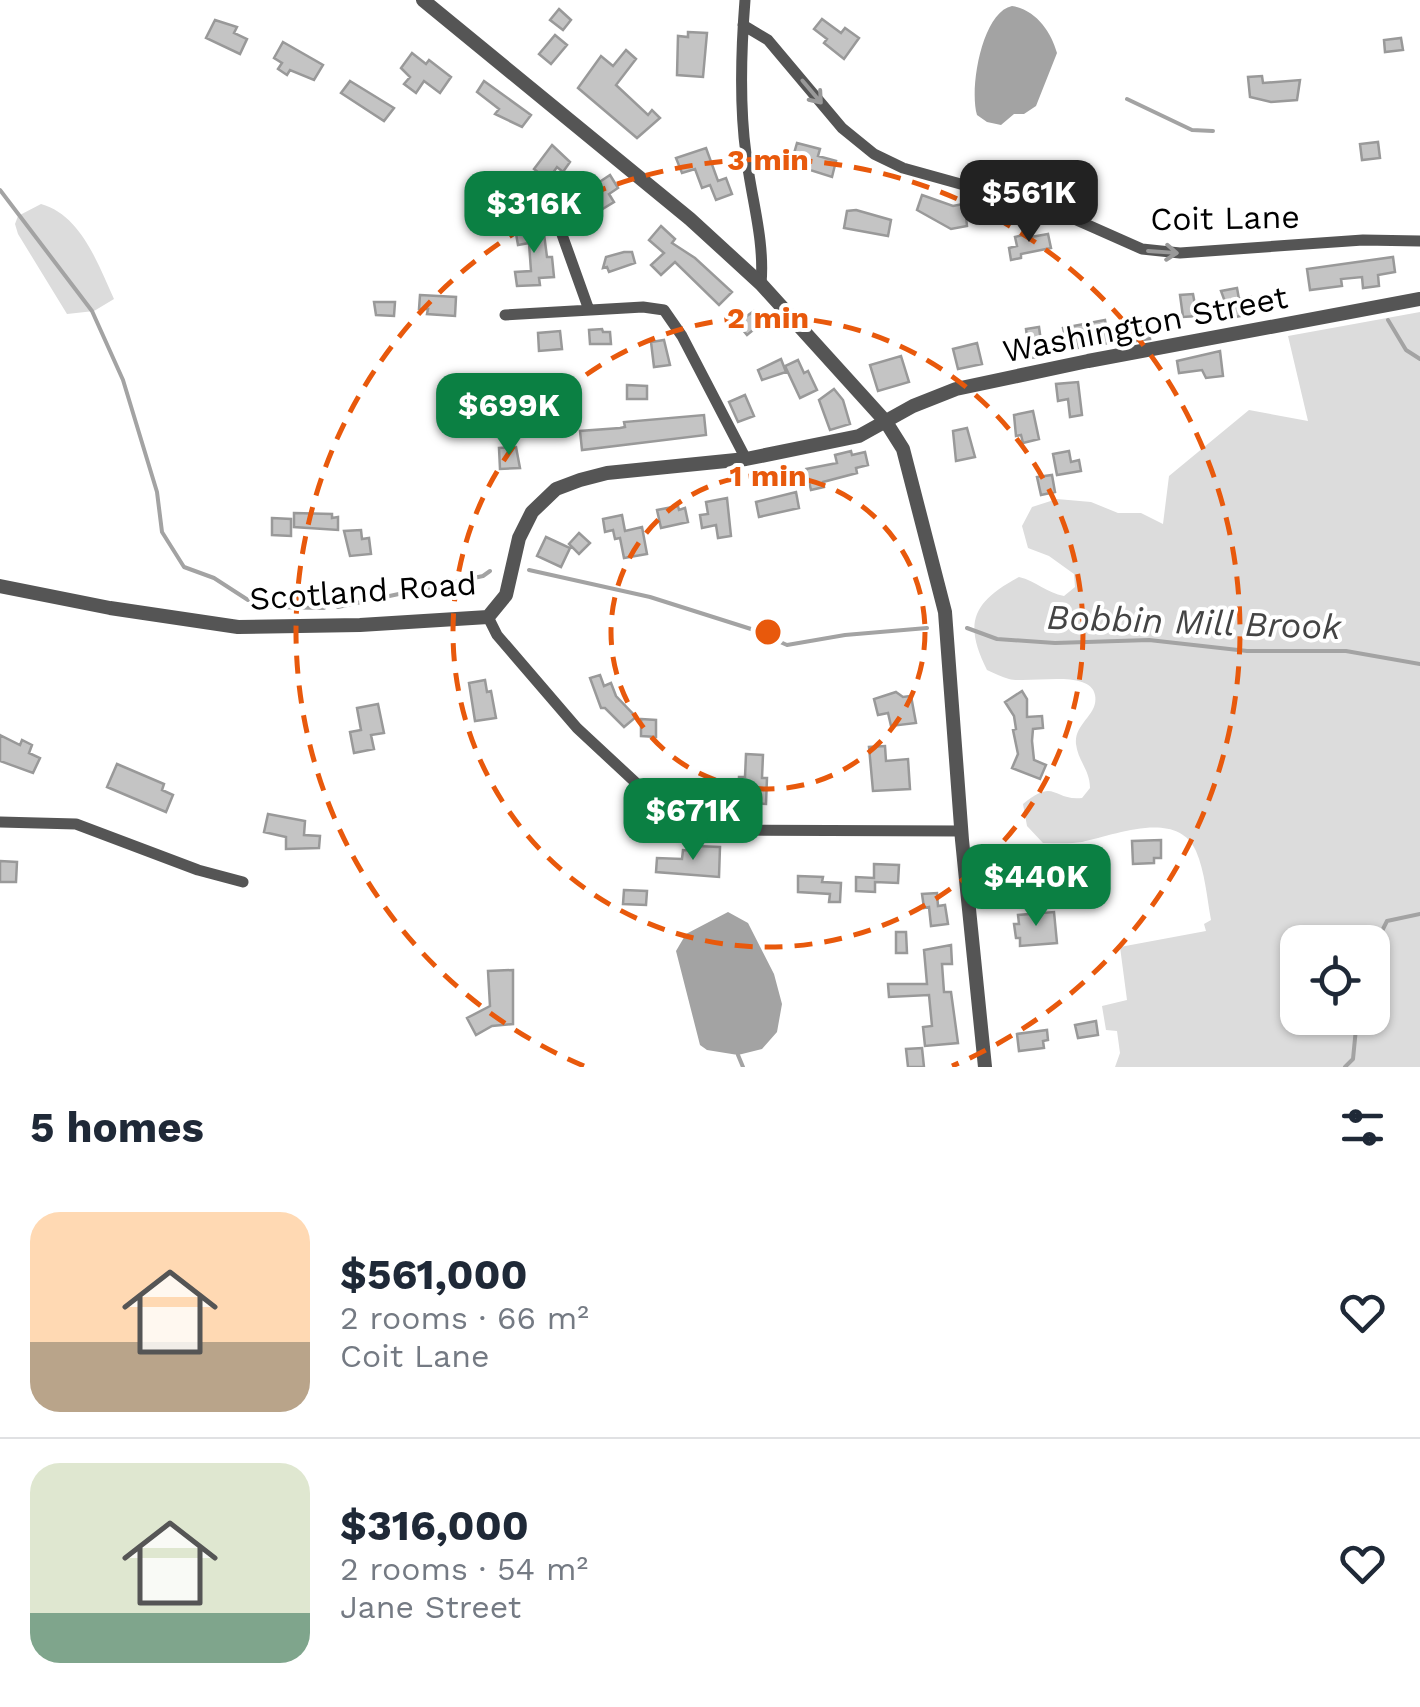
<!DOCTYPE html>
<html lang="en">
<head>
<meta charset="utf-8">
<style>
  :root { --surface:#fff; --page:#f2f2f3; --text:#1f2937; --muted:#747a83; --line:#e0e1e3; --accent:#0b8043 }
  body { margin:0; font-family:"Work Sans",sans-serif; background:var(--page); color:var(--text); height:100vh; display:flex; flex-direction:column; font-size:38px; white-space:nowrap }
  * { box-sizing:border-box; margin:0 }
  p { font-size:32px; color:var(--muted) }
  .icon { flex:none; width:55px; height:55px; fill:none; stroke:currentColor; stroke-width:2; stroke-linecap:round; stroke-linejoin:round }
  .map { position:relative; height:1067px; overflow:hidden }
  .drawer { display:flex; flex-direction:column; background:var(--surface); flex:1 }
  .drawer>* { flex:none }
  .fabs { position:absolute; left:1280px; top:925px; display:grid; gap:20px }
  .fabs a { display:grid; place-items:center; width:110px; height:110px; border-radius:20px; background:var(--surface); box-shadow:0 2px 8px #0004; font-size:50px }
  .price { position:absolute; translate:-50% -85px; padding:0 22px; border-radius:20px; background:var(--accent); color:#fff; font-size:32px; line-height:65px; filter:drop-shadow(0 2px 5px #0008) }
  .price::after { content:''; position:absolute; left:50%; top:60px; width:30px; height:22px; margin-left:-15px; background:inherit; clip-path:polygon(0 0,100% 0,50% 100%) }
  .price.current { background:#222; color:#fff }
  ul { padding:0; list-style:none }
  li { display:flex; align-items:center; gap:30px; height:250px; padding:0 30px }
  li+li { border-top:2px solid var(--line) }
  li span { display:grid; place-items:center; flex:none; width:280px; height:200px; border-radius:30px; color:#555 }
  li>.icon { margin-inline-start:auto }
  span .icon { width:120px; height:120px; fill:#fffc; stroke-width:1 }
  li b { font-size:42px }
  h2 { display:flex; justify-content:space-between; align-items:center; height:120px; padding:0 30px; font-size:42px }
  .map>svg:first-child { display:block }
</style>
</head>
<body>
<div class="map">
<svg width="1420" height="1067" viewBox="0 0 1420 1067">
  <rect width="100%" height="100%" fill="#fff"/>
  <path fill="#dcdcdc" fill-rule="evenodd" d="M41,204C81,215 98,264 114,299L94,311L67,314L18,234L15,224L18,216Z
    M1420,312V1067H1115L1120,1053L1117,1031L1106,1030L1102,1006L1127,1000L1120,947L1206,931L1204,924L1211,920C1207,898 1205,872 1196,851C1177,809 1116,835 1082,842C1070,844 1056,843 1043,843L1027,826L1023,804C1056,777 1052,801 1082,798L1090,788C1090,770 1078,761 1076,744C1074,723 1099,715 1095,695C1090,669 1030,684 1009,679C1002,677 994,673 987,670C963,622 973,602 1019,577C1036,581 1047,593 1064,596L1075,587L1074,574L1049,556L1028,548L1022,526L1032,507L1057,499L1091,502L1118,513H1141L1163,524L1169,476L1249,410L1308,421L1288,336ZM1298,942H1372V1018H1298Z"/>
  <path fill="#a3a3a3" d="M1012,6C1036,10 1051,32 1057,53L1036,106L1024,114H1014L1001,125L987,122L977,115C969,89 982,12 1012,6Z
    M728,912L748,923L774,974L782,1004L777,1032L762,1049L738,1055L707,1050L700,1045L676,951L686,934Z"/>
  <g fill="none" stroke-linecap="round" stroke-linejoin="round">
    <path stroke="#a3a3a3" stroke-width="4" d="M1127,99L1192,130L1213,131
      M0,190L92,311L123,380L157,492L162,532L184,567L214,578L248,600
      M1388,320L1406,350L1420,359
      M529,570L650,597L751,629L787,645L845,635L927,628
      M256,603L270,607L324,608
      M338,607L483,576L490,571
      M967,628L997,639L1055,643L1149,640L1247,651H1346L1420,664
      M1372,951L1387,921L1420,914
      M738,1055L743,1067
      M1345,1067L1353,1059L1357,1018"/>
  </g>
  <path fill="#c4c4c4" stroke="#999" stroke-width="2.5" d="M559,9L571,20L563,30L550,20Z
    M822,19L841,33L845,28L859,38L844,59L824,43L827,39L814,29Z
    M215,20L237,27L234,33L247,39L240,54L206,38Z
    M688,32L707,33L703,77L677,75L678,36L688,37Z
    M555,35L567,45L551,64L539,54Z
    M1401,38L1403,50L1385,52L1384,40Z
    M283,42L323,65L314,80L290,70L287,75L278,69L282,63L274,58Z
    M626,50L636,59L616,85L648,115L652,110L660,118L637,138L578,88L601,56L613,66Z
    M412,53L426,64L429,60L451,77L440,93L424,81L416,93L404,84L410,77L401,68Z
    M1262,76L1263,83L1300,80L1297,100L1271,102L1250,97L1248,77Z
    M350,81L394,108L384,121L341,93Z
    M484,81L531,115L522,127L495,114L499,109L477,92Z
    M1378,142L1380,158L1362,160L1360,144Z
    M797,143L820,149L818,156L836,161L832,177L791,164Z
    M552,145L570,162L563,172L557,167L548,180L534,169Z
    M706,148L718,181L726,178L732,194L716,200L710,185L702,188L695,169L682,173L676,158Z
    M610,175L618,188L609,194L614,202L601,210L592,187Z
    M922,195L953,206L973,202L976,214L966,216L967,226L951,229L917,210Z
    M856,210L891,220L888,236L844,228L847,211Z
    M512,216L514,229L495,232L493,220Z
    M539,225L543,226L547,257H552L554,277L539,278L540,285L517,286L515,272L531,271L529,243L518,245L515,228Z
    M661,226L675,239L672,243L695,258L732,292L719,305L675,262L661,275L651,265L664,253L649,240Z
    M1030,233L1031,237L1048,234L1051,248L1021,254V258L1011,260L1009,248L1017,246L1015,237Z
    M624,252H632L635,263L609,272L607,267L603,268L606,257Z
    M1393,257L1395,272L1378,275L1379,286L1363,288L1362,277L1341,279L1342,286L1310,290L1307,269Z
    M1237,288L1239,299L1251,297L1254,313L1231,318L1221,291Z
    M1193,294L1197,316L1183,317L1180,295Z
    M420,295L456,297L455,316L427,314L428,309H419Z
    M374,302H395L394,316L376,315Z
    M754,311L763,322L747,335L737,323Z
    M1144,319L1145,325L1148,324L1150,339L1136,341L1134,320Z
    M1105,320L1109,343L1077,348L1075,338L1066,340L1063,328Z
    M1039,327L1043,356L1030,358L1026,329Z
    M602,329L603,332H610L611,344H590L589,330Z
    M560,331L562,349L539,351L538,333Z
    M664,340L670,365L654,367L651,342Z
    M977,343L982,364L958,369L953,349Z
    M1220,351L1223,376L1206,378L1202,370L1179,373L1177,361Z
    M901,356L909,382L878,391L870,365Z
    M781,359L786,372L762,380L758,370Z
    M798,360L804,373L808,371L817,390L800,398L785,366Z
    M1078,382L1082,415L1070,417L1068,399L1058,401L1056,384Z
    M627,385L647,386V399H627Z
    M834,389L843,400L850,424L830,430L819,400Z
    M745,395L754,416L738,422L729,402Z
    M1033,411L1039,439L1023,443L1021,435L1016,436L1014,415Z
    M704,415L706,435L582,450L580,431L620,428L625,427L624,422Z
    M967,428L975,457L956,461L953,431Z
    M516,447L520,468L500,469L499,448Z
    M851,451L852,455L865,452L868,465L856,468L857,473L823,482L824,487L811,490L806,469L837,463L835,455Z
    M1069,451L1071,462L1079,460L1081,471L1057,475L1053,454Z
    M1052,475L1055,492L1041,495L1037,477Z
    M796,492L799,508L759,517L756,502Z
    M727,498L731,536L718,538L716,525L702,528L700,515L708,514L706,502Z
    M678,506L679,510L685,508L688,522L661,528L657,510Z
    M294,513L332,514V518L338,517V530L294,527Z
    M622,515L625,531L642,527L647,554L624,558L620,538L615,539L613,530L605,532L603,519Z
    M272,518L291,519V536L272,535Z
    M361,530L362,539L369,538L371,554L350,556L344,531Z
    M579,533L590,543L579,554L569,544Z
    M546,537L570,548L561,567L537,556Z
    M600,675L604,686L611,683L616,696L636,717L624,727L605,708H601L590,678Z
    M485,680L487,692L491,691L496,718L475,721L469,683Z
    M1022,691L1027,699V717L1042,716L1043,728L1033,729L1032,741L1034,760L1046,765L1040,779L1012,768L1018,754L1013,730L1016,729L1014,716L1005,702Z
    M896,692L903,697L911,696L916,723L891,726L888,713L878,715L874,699Z
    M378,704L384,733L371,735L374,749L354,753L350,732L361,730L357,708Z
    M641,719L656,720V737L641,736Z
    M0,735L20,745L22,740L32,745L29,753L40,758L33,773L0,761Z
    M885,746L886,761L908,759L910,789L873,791L869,747Z
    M746,754L763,755L762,778H767L766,804L738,802L739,777H745Z
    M117,764L164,784L162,790L173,795L166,812L107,787Z
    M268,814L305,821L304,835L320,836L319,848L286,849V837L264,832Z
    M1161,840V858H1154V863L1133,864L1132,841Z
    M695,846L720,847L719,877L656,872L657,858L682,859L683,850L695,851Z
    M0,861L17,862L16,882H0Z
    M874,864L899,865L898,883L875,882V892L856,891V877L874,878Z
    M798,876L823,877L822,882L841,883L840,902H829L830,894L798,892Z
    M624,890L647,891L646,905L623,904Z
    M937,893L938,906L945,905L948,924L931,926L929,907L924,908L922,894Z
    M1054,912L1057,943L1020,946V938H1016L1014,924H1019L1018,915Z
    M896,932H906L907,953H896Z
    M951,945L952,964H942L944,992H951L958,1043L925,1046L923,1027L932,1026L929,995L889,997L888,984H927L924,950Z
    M513,970V1024L492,1026L476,1035L467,1018L490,1006L488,971Z
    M1096,1021L1098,1035L1078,1038L1075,1025Z
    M1047,1030L1048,1040L1043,1041L1044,1048L1019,1051L1017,1034Z
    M922,1048L924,1067H908L906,1049Z"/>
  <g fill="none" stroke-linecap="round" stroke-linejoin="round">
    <path stroke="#555" stroke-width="11" d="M745,0C741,51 739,103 746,154C751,198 765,240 761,284
      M743,25L768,40L842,128L874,154L903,168L1054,210L1142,249L1180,253L1363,240L1420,241
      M551,193L560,229L589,310
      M505,315L643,307L664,310L682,336L746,459
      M488,617L497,635L577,728L677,821L713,830L962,831
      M0,822L76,824L198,870L243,882"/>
    <path stroke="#555" stroke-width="14" d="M423,0L690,219L761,284L886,422L903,449L945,612L962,840L985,1067
      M0,586L110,608L238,627L360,625L488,617L506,595L519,538L532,512L556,489L580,480L607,473L746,459L859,436L913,406L956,389L1088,361L1420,299"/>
  </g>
  <defs><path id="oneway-shaft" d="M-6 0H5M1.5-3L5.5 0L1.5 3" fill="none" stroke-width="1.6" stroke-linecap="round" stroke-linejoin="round" transform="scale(2.5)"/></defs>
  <g stroke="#999">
    <use href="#oneway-shaft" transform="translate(812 92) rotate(50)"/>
    <use href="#oneway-shaft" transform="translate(1163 252) rotate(4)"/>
  </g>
  <g fill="none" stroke="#e8590c" stroke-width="5" stroke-dasharray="18 12">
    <circle cx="768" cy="632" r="157"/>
    <circle cx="768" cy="632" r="315"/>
    <path d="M584 1066A472 472 0 1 1 952 1066"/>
  </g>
  <g text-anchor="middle" stroke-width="8" stroke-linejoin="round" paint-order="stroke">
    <g font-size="32" fill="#000" stroke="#fff">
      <text transform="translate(1225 218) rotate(-1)" y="11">Coit Lane</text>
      <text transform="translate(1145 324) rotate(-11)" y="11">Washington Street</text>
      <text transform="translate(363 591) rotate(-4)" y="11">Scotland Road</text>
    </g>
    <g font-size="35" font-style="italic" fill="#444" stroke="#fff">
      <text transform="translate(1194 622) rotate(2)" y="12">Bobbin Mill Brook</text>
    </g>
  </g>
  <circle cx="768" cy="632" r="15" fill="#e8590c" stroke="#fff" stroke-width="5"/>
  <g font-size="30" text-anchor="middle" font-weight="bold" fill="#e8590c" stroke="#fff" stroke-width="8" stroke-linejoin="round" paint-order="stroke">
    <text x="768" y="170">3 min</text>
    <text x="768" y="328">2 min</text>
    <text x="768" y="486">1 min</text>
  </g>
</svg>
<div class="fabs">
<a><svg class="icon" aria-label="locate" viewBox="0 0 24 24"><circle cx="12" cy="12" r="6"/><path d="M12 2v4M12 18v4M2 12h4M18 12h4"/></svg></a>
</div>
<b class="price current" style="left:1029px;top:245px">$561K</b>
<b class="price" style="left:534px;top:256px">$316K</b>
<b class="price" style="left:509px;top:458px">$699K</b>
<b class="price" style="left:693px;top:863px">$671K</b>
<b class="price" style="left:1036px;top:929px">$440K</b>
</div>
<section class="drawer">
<h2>5 homes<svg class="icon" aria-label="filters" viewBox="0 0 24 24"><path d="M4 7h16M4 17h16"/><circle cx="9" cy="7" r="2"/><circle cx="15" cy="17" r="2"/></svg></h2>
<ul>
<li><span style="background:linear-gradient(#ffd9b3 65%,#b9a48a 0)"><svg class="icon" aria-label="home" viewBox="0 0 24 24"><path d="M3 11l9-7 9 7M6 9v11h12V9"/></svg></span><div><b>$561,000</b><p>2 rooms · 66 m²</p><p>Coit Lane</p></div><svg class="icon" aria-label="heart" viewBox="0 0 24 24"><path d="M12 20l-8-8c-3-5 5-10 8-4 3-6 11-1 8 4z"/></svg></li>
<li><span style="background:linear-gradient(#dfe7d0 75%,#7fa58c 0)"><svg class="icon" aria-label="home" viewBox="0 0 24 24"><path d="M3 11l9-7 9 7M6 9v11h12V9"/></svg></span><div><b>$316,000</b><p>2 rooms · 54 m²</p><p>Jane Street</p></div><svg class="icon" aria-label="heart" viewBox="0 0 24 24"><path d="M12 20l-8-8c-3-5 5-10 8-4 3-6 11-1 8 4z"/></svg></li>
</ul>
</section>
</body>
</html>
